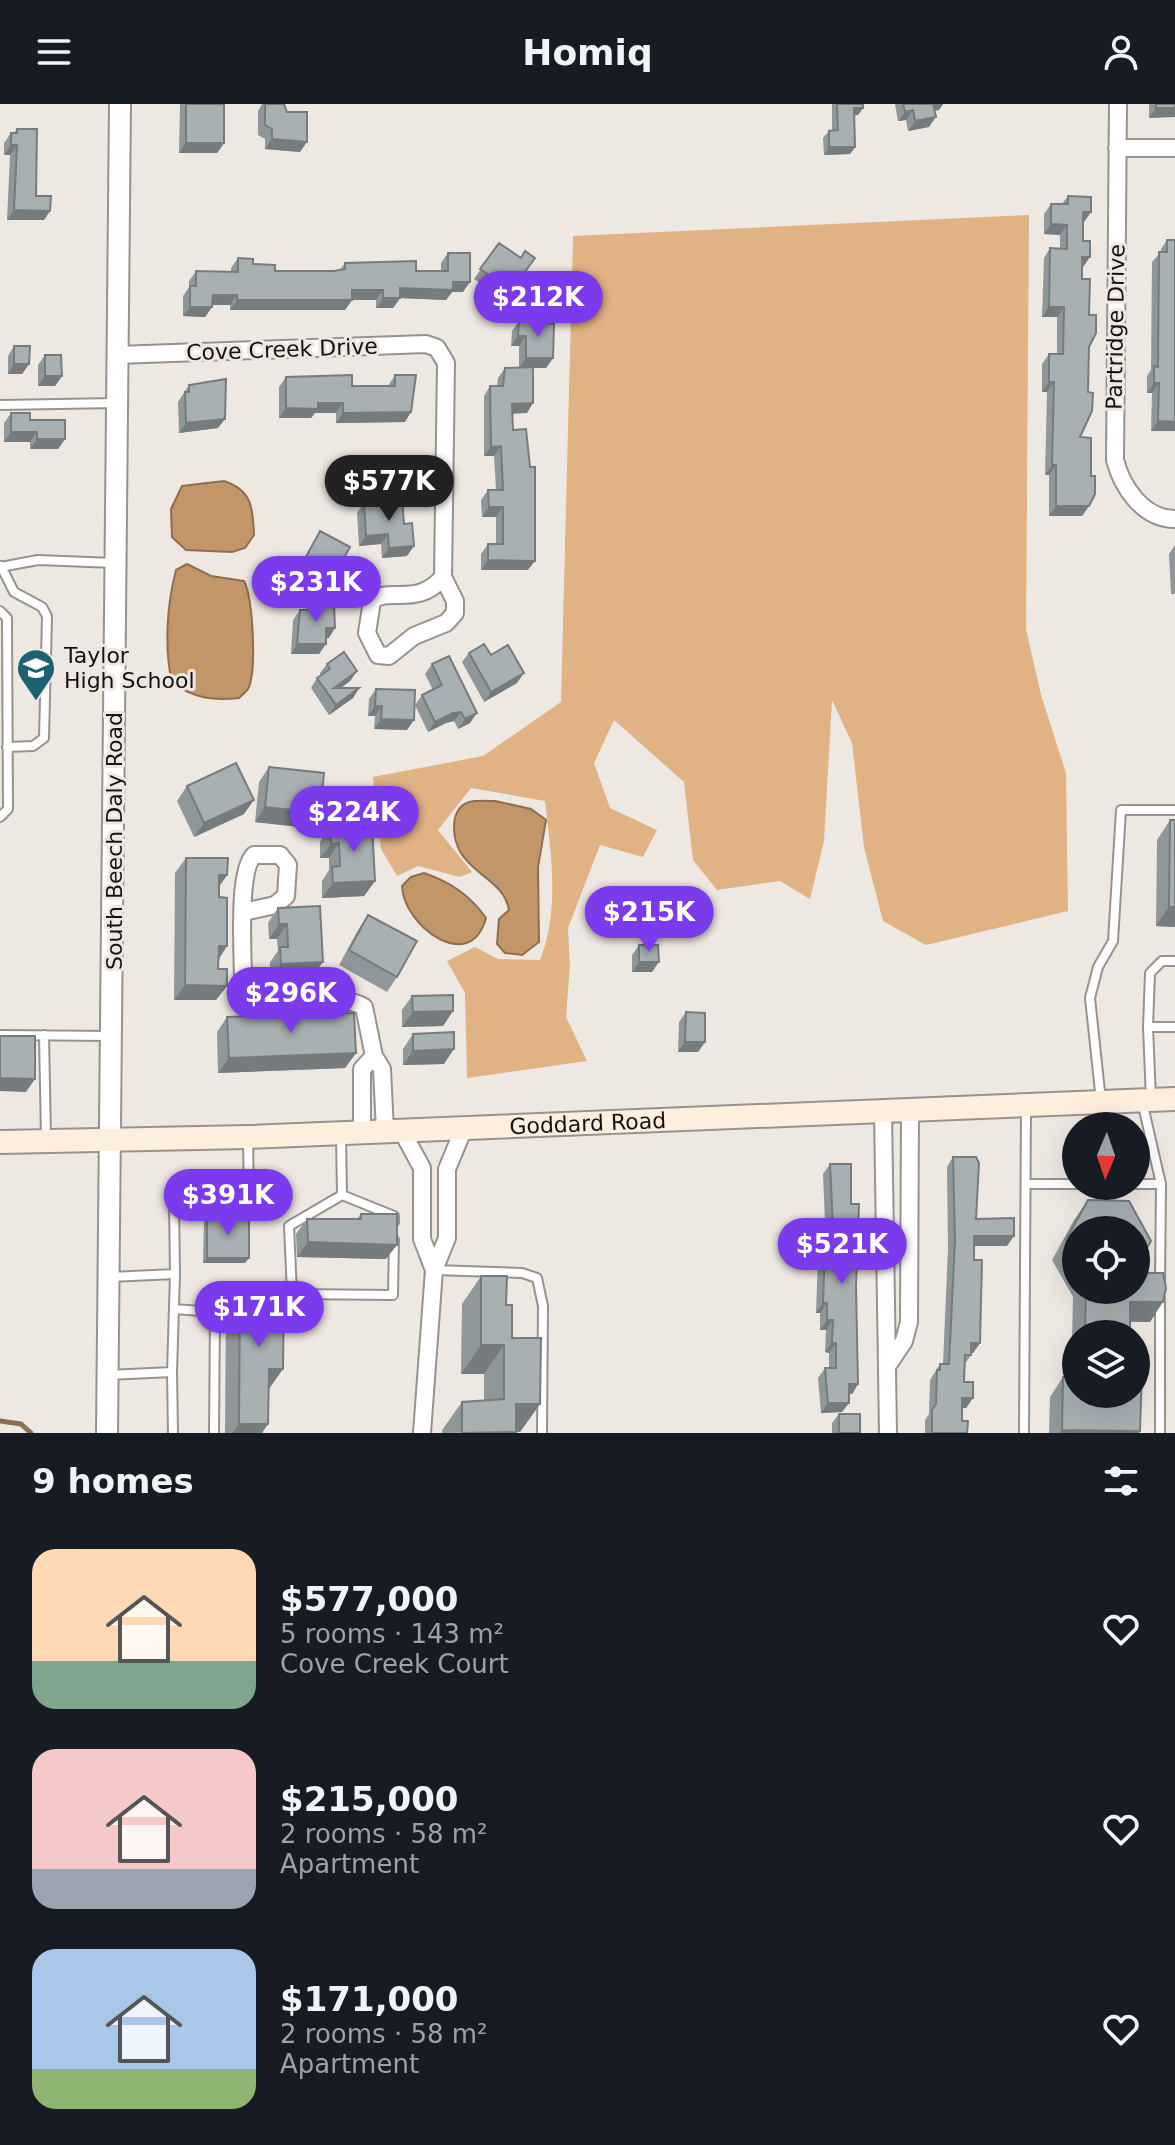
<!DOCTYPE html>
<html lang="en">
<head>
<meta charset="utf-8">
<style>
  :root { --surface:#171b24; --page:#20242c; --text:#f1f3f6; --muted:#9ea1a6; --accent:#7c3aed }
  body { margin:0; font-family:"DejaVu Sans",sans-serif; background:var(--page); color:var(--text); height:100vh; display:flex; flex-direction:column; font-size:30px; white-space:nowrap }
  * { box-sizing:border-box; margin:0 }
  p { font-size:26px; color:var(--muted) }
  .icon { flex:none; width:44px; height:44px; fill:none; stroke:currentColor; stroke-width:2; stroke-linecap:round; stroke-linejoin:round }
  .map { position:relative; height:1329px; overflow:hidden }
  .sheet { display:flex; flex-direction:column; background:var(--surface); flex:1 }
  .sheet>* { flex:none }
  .needle { width:52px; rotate:182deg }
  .buttons { position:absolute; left:1062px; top:1008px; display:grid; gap:16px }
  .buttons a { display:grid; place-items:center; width:88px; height:88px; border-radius:50%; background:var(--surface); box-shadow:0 8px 32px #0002; font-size:40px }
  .price { position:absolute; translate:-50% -68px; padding:0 18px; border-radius:28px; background:var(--accent); color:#fff; font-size:26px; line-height:52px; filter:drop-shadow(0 2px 4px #0008) }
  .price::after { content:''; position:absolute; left:50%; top:48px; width:24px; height:18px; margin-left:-12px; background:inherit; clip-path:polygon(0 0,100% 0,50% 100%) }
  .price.selected { background:#222; color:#fff }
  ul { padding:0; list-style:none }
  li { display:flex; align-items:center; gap:24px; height:200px; padding:0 32px }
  li span { display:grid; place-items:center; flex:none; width:224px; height:160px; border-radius:24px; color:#555 }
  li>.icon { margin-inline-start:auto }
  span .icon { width:96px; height:96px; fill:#fffc; stroke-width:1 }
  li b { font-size:34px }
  h2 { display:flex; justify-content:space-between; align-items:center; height:96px; padding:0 32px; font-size:34px }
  header { display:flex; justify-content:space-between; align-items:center; height:104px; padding:0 32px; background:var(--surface); font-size:36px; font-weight:700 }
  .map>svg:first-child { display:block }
</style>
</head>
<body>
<header><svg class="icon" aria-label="menu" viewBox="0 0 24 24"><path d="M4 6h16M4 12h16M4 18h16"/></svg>Homiq<svg class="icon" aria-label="person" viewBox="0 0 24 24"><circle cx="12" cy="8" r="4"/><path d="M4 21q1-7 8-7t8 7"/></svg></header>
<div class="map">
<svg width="1175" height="1329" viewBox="0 0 1175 1329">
  <rect width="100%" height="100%" fill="#eee8e3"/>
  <path fill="#e0b284" d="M1029,111L1026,525L1041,591L1066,669L1068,807L926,841L883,817L864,743L852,639L832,596L824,737L810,795L780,777L717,786L693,756L684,678L614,616L594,659L610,704L657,726L643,753L600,741L568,824L570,860L566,913L587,957L467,974L465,889L447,857L475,843L498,855L540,856C560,807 551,749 545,697L471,684L438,726L472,768L460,773L418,762L397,772L381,745L373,673L483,652L561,598L573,132Z"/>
  <path fill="#c39669" stroke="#8e6e4e" stroke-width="2" d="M224,377C252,386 253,404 254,431L245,444L232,448L186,446L172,433L171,405L182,382Z
    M187,460L211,472L244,477C253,494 257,567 248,585C246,588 242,591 239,594C213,597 194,594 172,579C164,543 167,501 176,466Z
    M495,697L531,705L546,716L538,763L539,838L522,851L505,849L497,840L499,815L509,806C505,779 474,771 461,749C452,734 449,705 469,698C477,696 487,697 495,697Z
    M424,769C450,778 470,791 486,814C470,872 403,821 402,782L411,773Z"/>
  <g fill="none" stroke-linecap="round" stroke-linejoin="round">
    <path stroke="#8e6e4e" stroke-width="5" d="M0,1317L21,1320L31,1329"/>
    <g stroke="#97928d" stroke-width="12">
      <path id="service" d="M0,301L116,299
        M1,462L14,488L42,503L47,512L44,634L33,642L7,643
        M0,463L38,456L114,459
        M0,507L7,514L8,705L0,713
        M1148,923H1175
        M0,931L111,932
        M44,931L46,1034
        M1151,995L1148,923L1150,869L1162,857H1175
        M1101,997L1090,894L1098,863L1113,837L1121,706H1175
        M1142,997L1161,1080L1160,1177
        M341,1030L342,1091L289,1122L292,1190L393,1191L394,1136
        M1027,1080H1076
        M1136,1080H1161
        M342,1091L394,1112V1118
        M434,1166L522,1169L537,1174L543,1202L542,1329
        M110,1173L175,1170L174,1099L249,1096L248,1034
        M174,1205L215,1208L214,1329
        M172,1268L173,1329
        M108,1271L172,1268L175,1170
        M1024,1329L1026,1002
        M1160,1329V1195"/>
    </g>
    <g stroke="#97928d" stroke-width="20">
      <path id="minor" d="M1118,0L1115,356C1122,383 1143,415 1175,415
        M1117,44H1175
        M117,251L426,240L437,244L446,259L443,473L455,497V509L446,519L414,532L389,552L378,551L367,529L372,497C389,482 417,504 443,473
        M244,808L275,801L286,792L288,761L280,751H254C237,767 243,850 243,877C253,926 334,882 364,903L374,952L382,965L385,1027
        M883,1007L888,1329
        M402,1027L422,1064V1135L434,1166L447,1134V1065L464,1024
        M362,1028V965L374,952
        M890,1258L904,1237L909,1218L910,1006
        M422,1329L434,1166"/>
    </g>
    <g stroke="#97928d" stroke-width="24">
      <path id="tertiary" d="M107,1329L120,0"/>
    </g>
    <g stroke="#97928d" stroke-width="26">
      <g id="secondary">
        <path id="s1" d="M0,1038L248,1033L1175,995"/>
      </g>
    </g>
    <use href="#service" stroke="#fff" stroke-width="8"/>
    <use href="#minor" stroke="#fff" stroke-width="16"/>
    <use href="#tertiary" stroke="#fff" stroke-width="20"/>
    <use href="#secondary" stroke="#fdeede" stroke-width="22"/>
  </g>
  <path fill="#909799" d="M180,0H224V39L217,49H179Z
    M262,0H284L300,48L265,45V35L258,31V7Z
    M832,0H863V4L858,11H854L855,43L850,50L824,51L823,34L829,27H832Z
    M895,0H943L939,6H934L929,23L908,27L906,16L898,17Z
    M1149,0H1175L1149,14Z
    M17,25L36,92L50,107L44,116H7L10,51H4V39L11,29H14Z
    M1068,92L1091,108L1083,118V163L1082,175L1089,243L1080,333L1089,402L1082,412H1049V371H1045L1047,288H1042V260L1049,250H1057V213H1042L1044,154L1050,144H1060V131L1044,130V110L1051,100H1062Z
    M1167,136H1175V327H1151L1152,289H1147V272L1151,266L1152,158L1161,148V145Z
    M499,139L516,180L523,184L503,212L483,198L491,187L474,175Z
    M448,149L463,188H452L446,196L400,194L393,204H376V196H352L345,206H230V201H212V203L205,213L183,212V192L189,183V177L196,167H231V164L238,154L275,167H339L345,159L416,167H441V159Z
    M519,217L553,254L546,264H533L527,309H513V326L528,466H481V450L488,440H496V413H482L481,396L488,386H496L494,352H484V292L490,282H497L498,274L505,264L519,263V242H511L512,227Z
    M14,242L29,260L22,270H8V252Z
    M45,251L62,272L55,282H38V261Z
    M395,271L405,318L336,319V309H315L311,314H279V283L286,273L352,282H388Z
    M189,281L218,324L179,329L178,298Z
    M11,309L30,316L65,335L58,345H30V338H4V319Z
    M364,399L407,452L382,454L381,440L359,442L357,409Z
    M320,427L340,461L334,486L327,495L310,486L314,480L295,470Z
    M1175,441V490H1171L1169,450Z
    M315,500L329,534H326L319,550H291L293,516L300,506H311Z
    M469,549L491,551L517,579L484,598L462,558Z
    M327,560L357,567L350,577L340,584H359L353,594L329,611L311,584L317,574L321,572L320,569Z
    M432,560L470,619L458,625L454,617L446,619L428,628L415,601L422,591L433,586L425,570Z
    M376,585L407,626L374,625L375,612H368L369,595Z
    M269,663L309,724L255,718L259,678Z
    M187,682L244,710L194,733L177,697Z
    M1170,716L1175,823L1156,822L1157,736Z
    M330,723L375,777L364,792L322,794V777L329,766V754H320V738Z
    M186,754L227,771L219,783V793L227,842L219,855L218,865L227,882L216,896H174L175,769Z
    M320,802L312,872L270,874V858L278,847L277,835H269L268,819L278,804Z
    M368,811L397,873L387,888L339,861L358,826Z
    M639,841L652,868H632V851Z
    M412,892L453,907L443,922L402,923V906Z
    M686,908L705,938L698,948H678L679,918Z
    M227,913L356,949L345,964L218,969L217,928Z
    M413,930L444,960L403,961V945Z
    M953,1053L976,1115L1007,1142H974L980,1239L973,1249H971V1251L965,1260L964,1278L973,1294L966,1304H962V1317L967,1329H925V1316L929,1310L930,1276L940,1260H943L948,1145L947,1063Z
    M830,1060L851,1100L856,1183L858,1280L852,1290H849L842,1308L821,1309L818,1274L825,1264H829V1249L825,1248L826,1226H820V1209H816L818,1153L825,1143H826L823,1070Z
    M1088,1096L1076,1126V1186H1136L1150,1218H1130V1230H1076V1290L1140,1327L1139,1329H1049L1050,1293L1063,1273H1071L1073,1193L1052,1156L1074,1116Z
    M361,1110L386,1155L297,1153L296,1130L307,1115H357Z
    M207,1112L245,1159H203L204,1116Z
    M481,1172L506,1201L512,1234L540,1300L520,1328L442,1329V1326L462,1298L484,1296V1270H461L462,1200Z
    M240,1182L269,1285L262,1329H225L226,1201Z
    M839,1310L860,1329H832V1319Z"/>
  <path fill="#767b7d" d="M931,0H943L939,6L926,8Z
    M854,4H863L858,11L849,12Z
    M1156,4H1175V13L1149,14Z
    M913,6L906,16L898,17L905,8Z
    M936,13L929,23L908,27L915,17Z
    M272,35L307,38L300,48L265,45Z
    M186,39H224L217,49H179Z
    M11,41H17L10,51H4Z
    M829,43H855L850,50L824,51Z
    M14,106L50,107L44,116H7Z
    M1083,108H1091L1084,118H1076Z
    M1051,120L1067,121L1060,131L1044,130Z
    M1082,153H1090L1083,163L1076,162Z
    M453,178H470L463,188H452L446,196L400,194L393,204H376L383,194L400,184Z
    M352,186H383L376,196H352L345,206H230L237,196Z
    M213,191H237L230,201H206Z
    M190,203H212L205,213L183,212Z
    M1049,203H1064L1057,213H1042Z
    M518,232H526L519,242H511Z
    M526,254H553L546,264H519Z
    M14,260H29L22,270H8Z
    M45,272H62L55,282H38Z
    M1049,278H1054L1047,288H1042Z
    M1154,279H1159L1152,289H1147Z
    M318,299H343L336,309H315L311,314H279L286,304Z
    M533,299L527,309L506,310L512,300Z
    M411,308L405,318L336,319L343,309Z
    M225,315L218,324L179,329L186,319Z
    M1158,317L1175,318V327H1151Z
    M11,328H37L30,338H4Z
    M37,335H65L58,345H30Z
    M501,342L494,352H484L491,343Z
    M1052,361H1056L1049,371H1045Z
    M1056,402H1089L1082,412H1049Z
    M489,403H503L496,413H482Z
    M388,430L381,440L359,442L366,432Z
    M414,442L407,452L382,454L389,444Z
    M488,456L535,457L528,466H481Z
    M326,524H335L329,534H319Z
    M297,540H326L319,550H291Z
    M357,567L350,577L330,592L334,584Z
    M524,569L517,579L484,598L491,588Z
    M359,584L353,594L329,611L336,601Z
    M375,602H382L375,612H368Z
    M461,608L454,617L446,619L428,628L435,618L453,609Z
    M477,609L470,619L458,625L465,615Z
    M381,615L414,616L407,626L374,625Z
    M254,696L244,710L194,733L204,719Z
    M265,703L320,709L309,724L255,718Z
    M339,739L329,754H320L331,740Z
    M219,771H227L217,785Z
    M375,777L364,792L322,794L333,779Z
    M1169,803H1175V823L1156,822Z
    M279,820H287L277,835H269Z
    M219,842H227L217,857Z
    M323,858L312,872L270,874L281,860Z
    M639,858H659L652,868H632Z
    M185,881L227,882L216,896H174Z
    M453,907L443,922L402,923L413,908Z
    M685,938H705L698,948H678Z
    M454,945L444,960L403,961L413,947Z
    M356,949L345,964L218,969L229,954Z
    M0,974L35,975L26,988L0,987Z
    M974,1132H1014L1007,1142H968Z
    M308,1138L397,1141L386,1155L297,1153Z
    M207,1154H249L245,1159H203Z
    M1130,1198H1163L1150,1218L1116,1217Z
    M823,1199H827L820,1209H816Z
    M827,1216H833L826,1226H820Z
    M832,1239H836L829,1249L825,1248Z
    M971,1239H980L973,1249L964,1248Z
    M481,1241H504L484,1270H461Z
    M269,1265H283L269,1285L255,1284Z
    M849,1280H858L852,1290H842Z
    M962,1294H973L966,1304H956Z
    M828,1299H849L842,1308L821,1309Z
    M516,1300H540L520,1328H496Z
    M239,1320H268L262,1329H232Z
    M1062,1326L1140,1327L1139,1329H1060Z"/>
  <path fill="#a8b0b2" stroke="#767b7d" stroke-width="2" d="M186,0H224V39H186Z
    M265,0H284L287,8H307V38L272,35V25L265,21Z
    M837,0H863V4H854L855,43H829V27L838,26Z
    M903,0H933L936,13L915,17L913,6L905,8Z
    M1156,0H1175V4H1156Z
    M17,25H37L36,92H51L50,107L14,106L17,41H11V29H17Z
    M1068,92L1091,93V108H1083V137H1090V153H1082V175H1090L1089,211H1096V229L1089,243L1088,288L1093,289L1092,307L1080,333L1091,334V372H1095V390L1089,402H1056V361H1052L1054,278H1049V250H1063L1064,203H1049L1050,144L1067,145V121L1051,120V100H1068Z
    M1167,136H1175V318L1158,317L1159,279H1154V262L1158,263L1159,148H1167Z
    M499,139L521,154L525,147L535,154L516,180L523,184L510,202L490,188L498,177L480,165Z
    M448,149H470V178H453V186L400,184V194H383V186H352V196H237V191H213L212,203H190V182H196V167L238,168V154L253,155V160L275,161V167H334L345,165V159L416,157V167H448Z
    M519,217L554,220L553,254H526V232H518Z
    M14,242H30L29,260H14Z
    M45,251H61L62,272H45Z
    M533,263V299L512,300L513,326L526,325L530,363H535V457L488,456V440H503V403H489L488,386H503L501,342L491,343L490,282H503L505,264Z
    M352,271V282H395V271H416L411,308L343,309V299H318V305L286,304V273Z
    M226,275L225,315L186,319L185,288H189V281Z
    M11,309H30V316H65V335H37V328H11Z
    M402,395L404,420L412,419L414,442L389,444L388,430L366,432L364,399Z
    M320,427L350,443L340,461L346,465L334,486L317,476L321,470L302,460Z
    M315,500H334L335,524H326V540H297L300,506H315Z
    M484,540L491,551L508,541L524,569L491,588L469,549Z
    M344,548L357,567L334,584H359L336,601L317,574L330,565L327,560Z
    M449,552L477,609L465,615L461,608L453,609L435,618L422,591L442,581L432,560Z
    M376,585L415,586L414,616L381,615L382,602H375Z
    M236,659L254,696L204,719L187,682Z
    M269,663L324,669L320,709L265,703Z
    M1170,716H1175V803H1169Z
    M372,721L375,777L333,779L332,763L340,762L339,739L331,740L330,723Z
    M186,754H228L227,771H219V793L227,794V842H219L218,865H227V882L185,881Z
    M320,802L323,858L281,860L280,843H288L287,820H279L278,804Z
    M368,811L417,837L397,873L349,846Z
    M639,841H658L659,858H639Z
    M453,891V907L413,908L412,892Z
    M686,908L705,909V938H685Z
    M354,909L356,949L229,954L227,913Z
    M454,928V945L413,947V930Z
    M0,932H35V975L0,974Z
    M953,1053H976L979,1059L976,1115L1014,1114V1132H974V1156H982L980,1239H971V1251H965L964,1278H973V1294H962V1317H968L967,1329H932V1306L936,1300L937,1266H940V1260H949L955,1136Z
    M830,1060H851V1100H859L856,1183L858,1280H849V1299H828L825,1264H836V1239H832L833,1216H827V1199H823L825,1143H834Z
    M1088,1096L1129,1097L1151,1137L1136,1163V1126H1076V1155L1066,1136Z
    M361,1110H397V1141L308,1138L307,1115H361Z
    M207,1112H249V1154H207Z
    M1136,1169H1163L1166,1184L1163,1198H1130V1230H1085L1086,1186H1136Z
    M481,1172H507L506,1201H512V1234H541L540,1300H516V1328L462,1329V1298L504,1295V1241H481Z
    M240,1182H284L283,1265H269L268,1320H239Z
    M1136,1262L1142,1265L1140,1327L1062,1326L1063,1273H1076V1290H1136Z
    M839,1310H860V1329H839Z"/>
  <defs>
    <g id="school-pin" transform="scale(2)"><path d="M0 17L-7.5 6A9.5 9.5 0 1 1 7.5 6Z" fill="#1b6172" stroke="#eee8e3"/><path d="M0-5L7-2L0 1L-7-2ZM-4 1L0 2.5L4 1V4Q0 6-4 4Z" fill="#fff"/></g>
  </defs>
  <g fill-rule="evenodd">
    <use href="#school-pin" x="36" y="564"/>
  </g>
  <g text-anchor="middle" stroke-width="6" stroke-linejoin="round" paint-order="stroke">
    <g font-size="22" fill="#141210" stroke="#eee8e3">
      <text transform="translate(1115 223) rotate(-89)" y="8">Partridge Drive</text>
      <text transform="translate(282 245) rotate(-2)" y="8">Cove Creek Drive</text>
      <text transform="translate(114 737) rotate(-90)" y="8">South Beech Daly Road</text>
      <text dy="8" stroke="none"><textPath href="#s1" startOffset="588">Goddard Road</textPath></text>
    </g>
    <g font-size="22" fill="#141210" stroke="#eee8e3" text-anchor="start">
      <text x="64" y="559">Taylor<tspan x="64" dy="25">High School</tspan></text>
    </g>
  </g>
</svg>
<div class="buttons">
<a><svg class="needle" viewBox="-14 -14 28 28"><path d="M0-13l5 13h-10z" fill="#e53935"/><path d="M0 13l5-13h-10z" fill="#9ea1a6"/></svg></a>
<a><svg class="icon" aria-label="locate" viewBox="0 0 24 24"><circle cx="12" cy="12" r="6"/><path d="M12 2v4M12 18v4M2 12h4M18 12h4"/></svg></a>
<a><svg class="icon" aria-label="layers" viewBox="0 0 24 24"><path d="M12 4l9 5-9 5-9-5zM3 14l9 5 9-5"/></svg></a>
</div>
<b class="price" style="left:538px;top:235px">$212K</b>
<b class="price selected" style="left:389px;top:419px">$577K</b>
<b class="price" style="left:316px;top:520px">$231K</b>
<b class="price" style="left:354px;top:750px">$224K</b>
<b class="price" style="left:649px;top:850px">$215K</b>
<b class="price" style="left:291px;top:931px">$296K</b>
<b class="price" style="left:228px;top:1133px">$391K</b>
<b class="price" style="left:842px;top:1182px">$521K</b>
<b class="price" style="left:259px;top:1245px">$171K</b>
</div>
<section class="sheet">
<h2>9 homes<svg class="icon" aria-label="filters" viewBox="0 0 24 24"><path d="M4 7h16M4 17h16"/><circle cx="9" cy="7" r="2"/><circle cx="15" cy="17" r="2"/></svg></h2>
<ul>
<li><span style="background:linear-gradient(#ffd9b3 70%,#7fa58c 0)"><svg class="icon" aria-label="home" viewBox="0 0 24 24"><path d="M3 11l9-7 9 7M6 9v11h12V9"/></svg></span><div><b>$577,000</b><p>5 rooms · 143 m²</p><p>Cove Creek Court</p></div><svg class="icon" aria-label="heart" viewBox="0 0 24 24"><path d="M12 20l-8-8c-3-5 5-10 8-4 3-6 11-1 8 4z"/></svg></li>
<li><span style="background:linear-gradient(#f6c9c9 75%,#9aa5b1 0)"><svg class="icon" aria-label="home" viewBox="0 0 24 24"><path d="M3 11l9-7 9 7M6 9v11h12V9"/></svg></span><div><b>$215,000</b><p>2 rooms · 58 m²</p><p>Apartment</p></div><svg class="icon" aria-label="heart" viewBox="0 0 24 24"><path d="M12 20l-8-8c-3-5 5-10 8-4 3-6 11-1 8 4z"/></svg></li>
<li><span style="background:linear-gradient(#a9c7e8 75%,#8fb573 0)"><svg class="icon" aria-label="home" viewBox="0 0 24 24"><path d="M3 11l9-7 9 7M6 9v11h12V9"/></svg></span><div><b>$171,000</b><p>2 rooms · 58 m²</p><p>Apartment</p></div><svg class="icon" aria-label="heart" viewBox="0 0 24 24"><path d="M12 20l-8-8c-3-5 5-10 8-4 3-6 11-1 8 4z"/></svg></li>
</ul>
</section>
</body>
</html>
